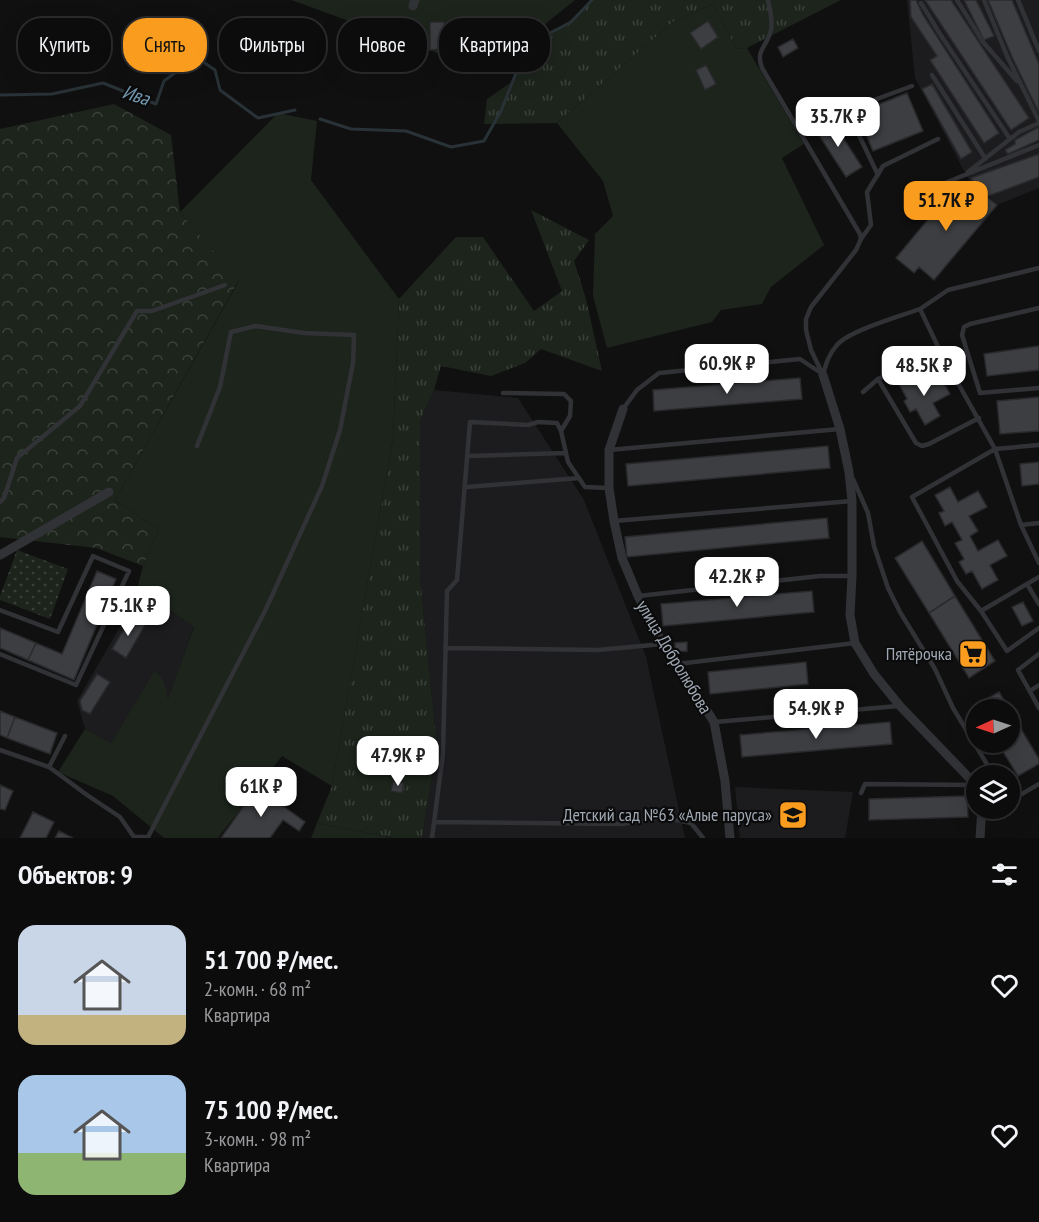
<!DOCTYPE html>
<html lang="ru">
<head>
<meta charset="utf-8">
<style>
  :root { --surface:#0c0c0d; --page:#151516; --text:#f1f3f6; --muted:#9a9b9d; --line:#2c2c2e; --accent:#fa9d1f }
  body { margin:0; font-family:"PT Sans Narrow",sans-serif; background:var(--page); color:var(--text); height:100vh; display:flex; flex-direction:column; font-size:22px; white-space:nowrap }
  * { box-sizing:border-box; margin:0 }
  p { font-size:20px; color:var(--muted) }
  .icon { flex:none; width:33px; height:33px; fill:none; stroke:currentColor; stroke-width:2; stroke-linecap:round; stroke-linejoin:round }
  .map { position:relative; height:838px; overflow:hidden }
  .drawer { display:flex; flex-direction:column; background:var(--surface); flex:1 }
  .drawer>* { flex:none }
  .top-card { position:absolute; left:18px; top:18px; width:600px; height:54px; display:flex; gap:12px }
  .needle { width:39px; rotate:267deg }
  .tools { position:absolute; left:966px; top:699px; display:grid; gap:12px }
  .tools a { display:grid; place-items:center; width:54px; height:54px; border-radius:50%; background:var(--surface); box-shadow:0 6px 24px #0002,0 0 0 2px var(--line); font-size:30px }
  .price { position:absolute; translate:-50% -51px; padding:0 14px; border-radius:12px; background:#fff; color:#222; font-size:20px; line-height:39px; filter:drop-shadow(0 2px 3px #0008) }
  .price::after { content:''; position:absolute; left:50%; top:36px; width:18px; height:14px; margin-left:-9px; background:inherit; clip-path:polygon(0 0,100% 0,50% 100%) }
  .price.current { background:var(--accent); color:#111 }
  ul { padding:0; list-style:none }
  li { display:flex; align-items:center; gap:18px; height:150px; padding:0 18px }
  li span { display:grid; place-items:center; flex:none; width:168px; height:120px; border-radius:18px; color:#555 }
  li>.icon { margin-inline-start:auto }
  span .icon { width:72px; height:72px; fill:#fffc; stroke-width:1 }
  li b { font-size:26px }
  h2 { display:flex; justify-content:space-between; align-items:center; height:72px; padding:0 18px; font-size:26px }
  .tag { padding:0 21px; border-radius:24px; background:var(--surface); box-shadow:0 6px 24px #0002,0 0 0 2px var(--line); font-size:21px; line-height:54px }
  .tag.current { background:var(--accent); color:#111 }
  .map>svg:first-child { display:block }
</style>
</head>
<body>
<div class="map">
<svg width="1039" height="838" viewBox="0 0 1039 838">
  <defs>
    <pattern id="grass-tufts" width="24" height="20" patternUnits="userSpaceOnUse" patternTransform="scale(1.5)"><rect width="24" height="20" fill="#1c241c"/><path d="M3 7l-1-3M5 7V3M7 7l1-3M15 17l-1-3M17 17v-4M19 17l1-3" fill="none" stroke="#3a413b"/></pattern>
    <pattern id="forest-crowns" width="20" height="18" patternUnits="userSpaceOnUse" patternTransform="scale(1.5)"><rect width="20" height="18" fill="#1c241c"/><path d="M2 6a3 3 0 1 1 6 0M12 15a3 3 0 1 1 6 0" fill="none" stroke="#3a413b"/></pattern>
    <pattern id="park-dots" width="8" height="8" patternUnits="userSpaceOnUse" patternTransform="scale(1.5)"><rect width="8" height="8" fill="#1c241c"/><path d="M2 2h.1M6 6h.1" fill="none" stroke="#3a413b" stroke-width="1.8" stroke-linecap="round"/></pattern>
  </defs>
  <rect width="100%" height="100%" fill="#101011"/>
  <path fill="#1c1c1e" d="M907,0H1039V188L997,205L971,184L915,78Z
    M434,390L518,398L584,500L646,657L685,838H422L437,747L420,578V421Z
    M160,603L194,626L168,701L164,681L155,671L111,744L85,729L77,701L133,604L144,608Z
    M735,787L853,792L845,838H740Z"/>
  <path fill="url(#grass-tufts)" d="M592,0H841L747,48L736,49L713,4L673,22L557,123L484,124L487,99L513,81L518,68L550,33L571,22Z
    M531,210L589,240L574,261L586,299L602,371L541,349L525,363L491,376L441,366L434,390L420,421V578L437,747L422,838H394L317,823L332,786L393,438L399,299L456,237H483L534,311L562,291Z"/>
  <path fill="url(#forest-crowns)" d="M114,104L171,135L180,212L239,280L115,500L159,530L143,566L96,548L0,537V129Z"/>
  <path fill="url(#park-dots)" d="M17,550L68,569L50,619L0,600V596Z"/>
  <path fill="#1c241c" d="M291,0H575L487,71Z
    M713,4L736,49L747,48L804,144L782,158L824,245L771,287L762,304L721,310L712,322L607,348L593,296L595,234L613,216L603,181L557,123L673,22Z
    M278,113L317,121L311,180L399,299L393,438L332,786L282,756L218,838H164L113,796L58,772L85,729L111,743L155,670L164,681L168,699L194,627L160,603L144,608L133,604L143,566L159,530L115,500L239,281L180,212Z
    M317,823L393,838H311Z"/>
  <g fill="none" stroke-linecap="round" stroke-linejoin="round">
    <path stroke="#283237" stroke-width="3" d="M0,95L52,94L103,83L156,104L164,81L196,57L215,70L220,90L258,118L295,110
      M320,119L351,129L406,131L451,147L484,141L501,111L518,68L550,33L571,22L592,0"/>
  </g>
  <path fill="#3c3e41" stroke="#2a2a2d" stroke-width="1.5" d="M910,0H916L923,15L999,133L984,143L930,60L937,56L911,17Z
    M925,0H951L1029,118L1011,130Z
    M964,0H976L994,36L984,40Z
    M988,0H1012L1039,64V113L1013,59Z
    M708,21L718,37L701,49L690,33Z
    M430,22H444V49L430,50Z
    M793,39L798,48L783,57L778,47Z
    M706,65L716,84L705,90L696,70Z
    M932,84L972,152L961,159L922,89Z
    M907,93L923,131L873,151L857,113Z
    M831,119L862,167L846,177L815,129Z
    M1037,128H1039V140L1008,154L1005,150L1015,144V140Z
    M1039,154V177L986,197L976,188L971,178Z
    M971,184L997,205L934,280L919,267L914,273L896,258L948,195L956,202Z
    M1039,346V370L987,376L984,354Z
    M916,374L924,388L941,378L950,394L933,403L940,416L925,425L916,409L910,412L904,401L907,399L899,384Z
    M800,378L802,399L654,411L653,390Z
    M1039,397V431L1000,434L997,401Z
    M828,446L830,468L628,486L626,464Z
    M1039,462V484L1022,486L1020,464Z
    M950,487L958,502L978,491L987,507L969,516L978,531L970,536L978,551L998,540L1007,556L990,565L998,580L982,589L972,571L966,574L959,562L964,559L955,543L962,540L952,522L945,526L939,513L944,511L935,495Z
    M827,518L829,538L627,557L625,537Z
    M922,541L955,596L929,613L895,558Z
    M97,571L116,579L74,680L28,660L36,643L62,654Z
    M812,591L814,612L663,626L661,604Z
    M955,596L995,661L969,678L929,613Z
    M1023,602L1033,621L1022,626L1012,607Z
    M131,617L145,625L126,658L112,649Z
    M0,628L36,643L28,660L0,648Z
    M687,642V651L675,652V643Z
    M806,662L808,684L710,694L708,672Z
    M97,674L110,682L90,714L82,710L80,701Z
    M999,692L1039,759V764L1018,776L997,742H1010V710H978L976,705Z
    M0,711L15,717L7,738L0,735Z
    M15,717L57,733L50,754L7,738Z
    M890,722L892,744L742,757L740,735Z
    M393,781L404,783L402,793L391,791Z
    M0,785L13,791L5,810L0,809Z
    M257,787L305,822L299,831L283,820L270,838H221Z
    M967,796L968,817L869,820V799Z
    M33,812L54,822L46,838H20Z
    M59,831L73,838H55Z"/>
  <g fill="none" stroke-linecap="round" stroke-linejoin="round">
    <path stroke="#313236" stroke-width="4.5" d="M768,0C770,10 773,20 771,30C767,47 755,50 762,68L860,234L861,239L856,250L811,307L806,319V330L811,350L823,375
      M957,0L983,42L1017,81
      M984,0L1007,56L1039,121
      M1018,0L1039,51
      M921,3L940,34L1010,139L1019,132L1039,123
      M932,75L985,158
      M968,172L1010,139
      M878,175L847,110L912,86
      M924,206L945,183L1039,145
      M861,239L871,225L867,192L883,166L938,139
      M1039,268L948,290L920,309L941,353L995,449L1021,525L1039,563
      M1039,308L970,324L964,327L962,335L980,393L1039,388
      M941,353L905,365L878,379L916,443L922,446L929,444L979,418
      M823,375C826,363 829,354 837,345C848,331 901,316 920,309
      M863,392L878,379
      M503,393L564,394L571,401L570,416L561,431
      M623,409L637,390L659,373L800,359L821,373
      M1039,445L995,449L912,497L957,581L981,611L1007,651L1039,628
      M609,450L840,429
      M468,456L565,453
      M853,479L868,513L874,546L888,588L900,612L935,669L953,708L994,776
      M466,487L579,478
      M0,502L4,498L17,458L80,406L137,311H152L225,285
      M614,521L852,501
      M1021,525L1039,523
      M1027,584L1039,604
      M638,596L820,576H852
      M0,610L58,632L93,556L129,571L76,685L0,654
      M981,611L1039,577
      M445,648L598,650L663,644
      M1039,654L1018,670L1039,708
      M677,664L855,643
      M1030,691L1039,685
      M715,722L898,706
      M0,750L49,767L65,736
      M49,767L87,795L120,817L134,837H148L265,611L322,486L340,430L353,363L354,335L304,333L256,326L231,332L220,387L197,446
      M861,793L865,784L975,785
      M1010,801L1039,784
      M434,822L622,824L662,817L691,823L703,838
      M432,838L443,753L447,591L457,580L470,422L528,425L538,422L557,423L561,431L568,462L585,487L609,488"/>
    <path stroke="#313236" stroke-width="9" d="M413,6L415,0
      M823,375L840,429L849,472L852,501V576L850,615L855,643L874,674L900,706L976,785
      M623,409L609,450V488L614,521L622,558L638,596L663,644L677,664L714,722L725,781L730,838
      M0,555L109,492
      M980,838L982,808"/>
  </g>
  <defs>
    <g id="supermarket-square" transform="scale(1.5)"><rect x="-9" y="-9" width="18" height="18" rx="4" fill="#fa9d1f" stroke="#0b0b0c"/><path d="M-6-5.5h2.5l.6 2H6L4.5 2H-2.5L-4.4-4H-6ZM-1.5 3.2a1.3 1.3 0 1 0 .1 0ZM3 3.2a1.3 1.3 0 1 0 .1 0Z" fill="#111"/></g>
    <g id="school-square" transform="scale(1.5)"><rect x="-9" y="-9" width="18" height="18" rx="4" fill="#fa9d1f" stroke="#0b0b0c"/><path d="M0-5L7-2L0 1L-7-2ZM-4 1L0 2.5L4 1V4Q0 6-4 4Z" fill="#111"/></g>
  </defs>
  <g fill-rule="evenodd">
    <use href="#supermarket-square" x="973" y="654"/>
    <use href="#school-square" x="793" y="815"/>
  </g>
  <g text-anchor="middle" stroke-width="4.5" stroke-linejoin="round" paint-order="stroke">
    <g font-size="18" fill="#a0a8b3" stroke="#0b0b0c" text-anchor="end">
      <text x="952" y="660">Пятёрочка</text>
      <text x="772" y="821">Детский сад №63 «Алые паруса»</text>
    </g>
    <g font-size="18" fill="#a0a8b3" stroke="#0b0b0c">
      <text transform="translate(674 657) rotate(59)" y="6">улица Добролюбова</text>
    </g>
    <g font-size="20" font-style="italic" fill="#759ab0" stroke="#0b0b0c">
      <text transform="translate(136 95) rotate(18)" y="7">Ива</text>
    </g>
  </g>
</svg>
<div class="tools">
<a><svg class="needle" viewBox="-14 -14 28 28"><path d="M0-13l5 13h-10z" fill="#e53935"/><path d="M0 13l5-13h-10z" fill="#9a9b9d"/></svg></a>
<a><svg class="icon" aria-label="layers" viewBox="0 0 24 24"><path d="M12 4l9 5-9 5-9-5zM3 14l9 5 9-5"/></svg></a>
</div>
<b class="price" style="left:838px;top:148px">35.7K ₽</b>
<b class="price current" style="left:946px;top:232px">51.7K ₽</b>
<b class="price" style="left:727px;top:395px">60.9K ₽</b>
<b class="price" style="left:924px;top:397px">48.5K ₽</b>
<b class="price" style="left:737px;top:608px">42.2K ₽</b>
<b class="price" style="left:128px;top:637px">75.1K ₽</b>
<b class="price" style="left:816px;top:740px">54.9K ₽</b>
<b class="price" style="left:398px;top:787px">47.9K ₽</b>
<b class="price" style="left:261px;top:818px">61K ₽</b>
<div class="top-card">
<a class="tag">Купить</a>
<a class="tag current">Снять</a>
<a class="tag">Фильтры</a>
<a class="tag">Новое</a>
<a class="tag">Квартира</a>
</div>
</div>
<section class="drawer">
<h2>Объектов: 9<svg class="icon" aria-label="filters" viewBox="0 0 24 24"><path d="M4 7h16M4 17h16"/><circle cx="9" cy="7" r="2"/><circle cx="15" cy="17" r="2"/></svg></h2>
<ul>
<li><span style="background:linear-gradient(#c9d6e8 75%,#c2b280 0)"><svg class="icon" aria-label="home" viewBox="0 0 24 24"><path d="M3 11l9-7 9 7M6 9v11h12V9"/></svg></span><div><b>51 700 ₽/мес.</b><p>2-комн. · 68 m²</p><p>Квартира</p></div><svg class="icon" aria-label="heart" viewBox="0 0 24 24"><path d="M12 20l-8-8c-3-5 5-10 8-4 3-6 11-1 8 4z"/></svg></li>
<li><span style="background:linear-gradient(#a9c7e8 65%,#8fb573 0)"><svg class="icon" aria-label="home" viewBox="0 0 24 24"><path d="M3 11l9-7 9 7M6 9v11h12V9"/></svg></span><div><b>75 100 ₽/мес.</b><p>3-комн. · 98 m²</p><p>Квартира</p></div><svg class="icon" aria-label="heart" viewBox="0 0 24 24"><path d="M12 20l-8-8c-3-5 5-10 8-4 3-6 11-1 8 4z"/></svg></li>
</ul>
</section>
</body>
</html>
